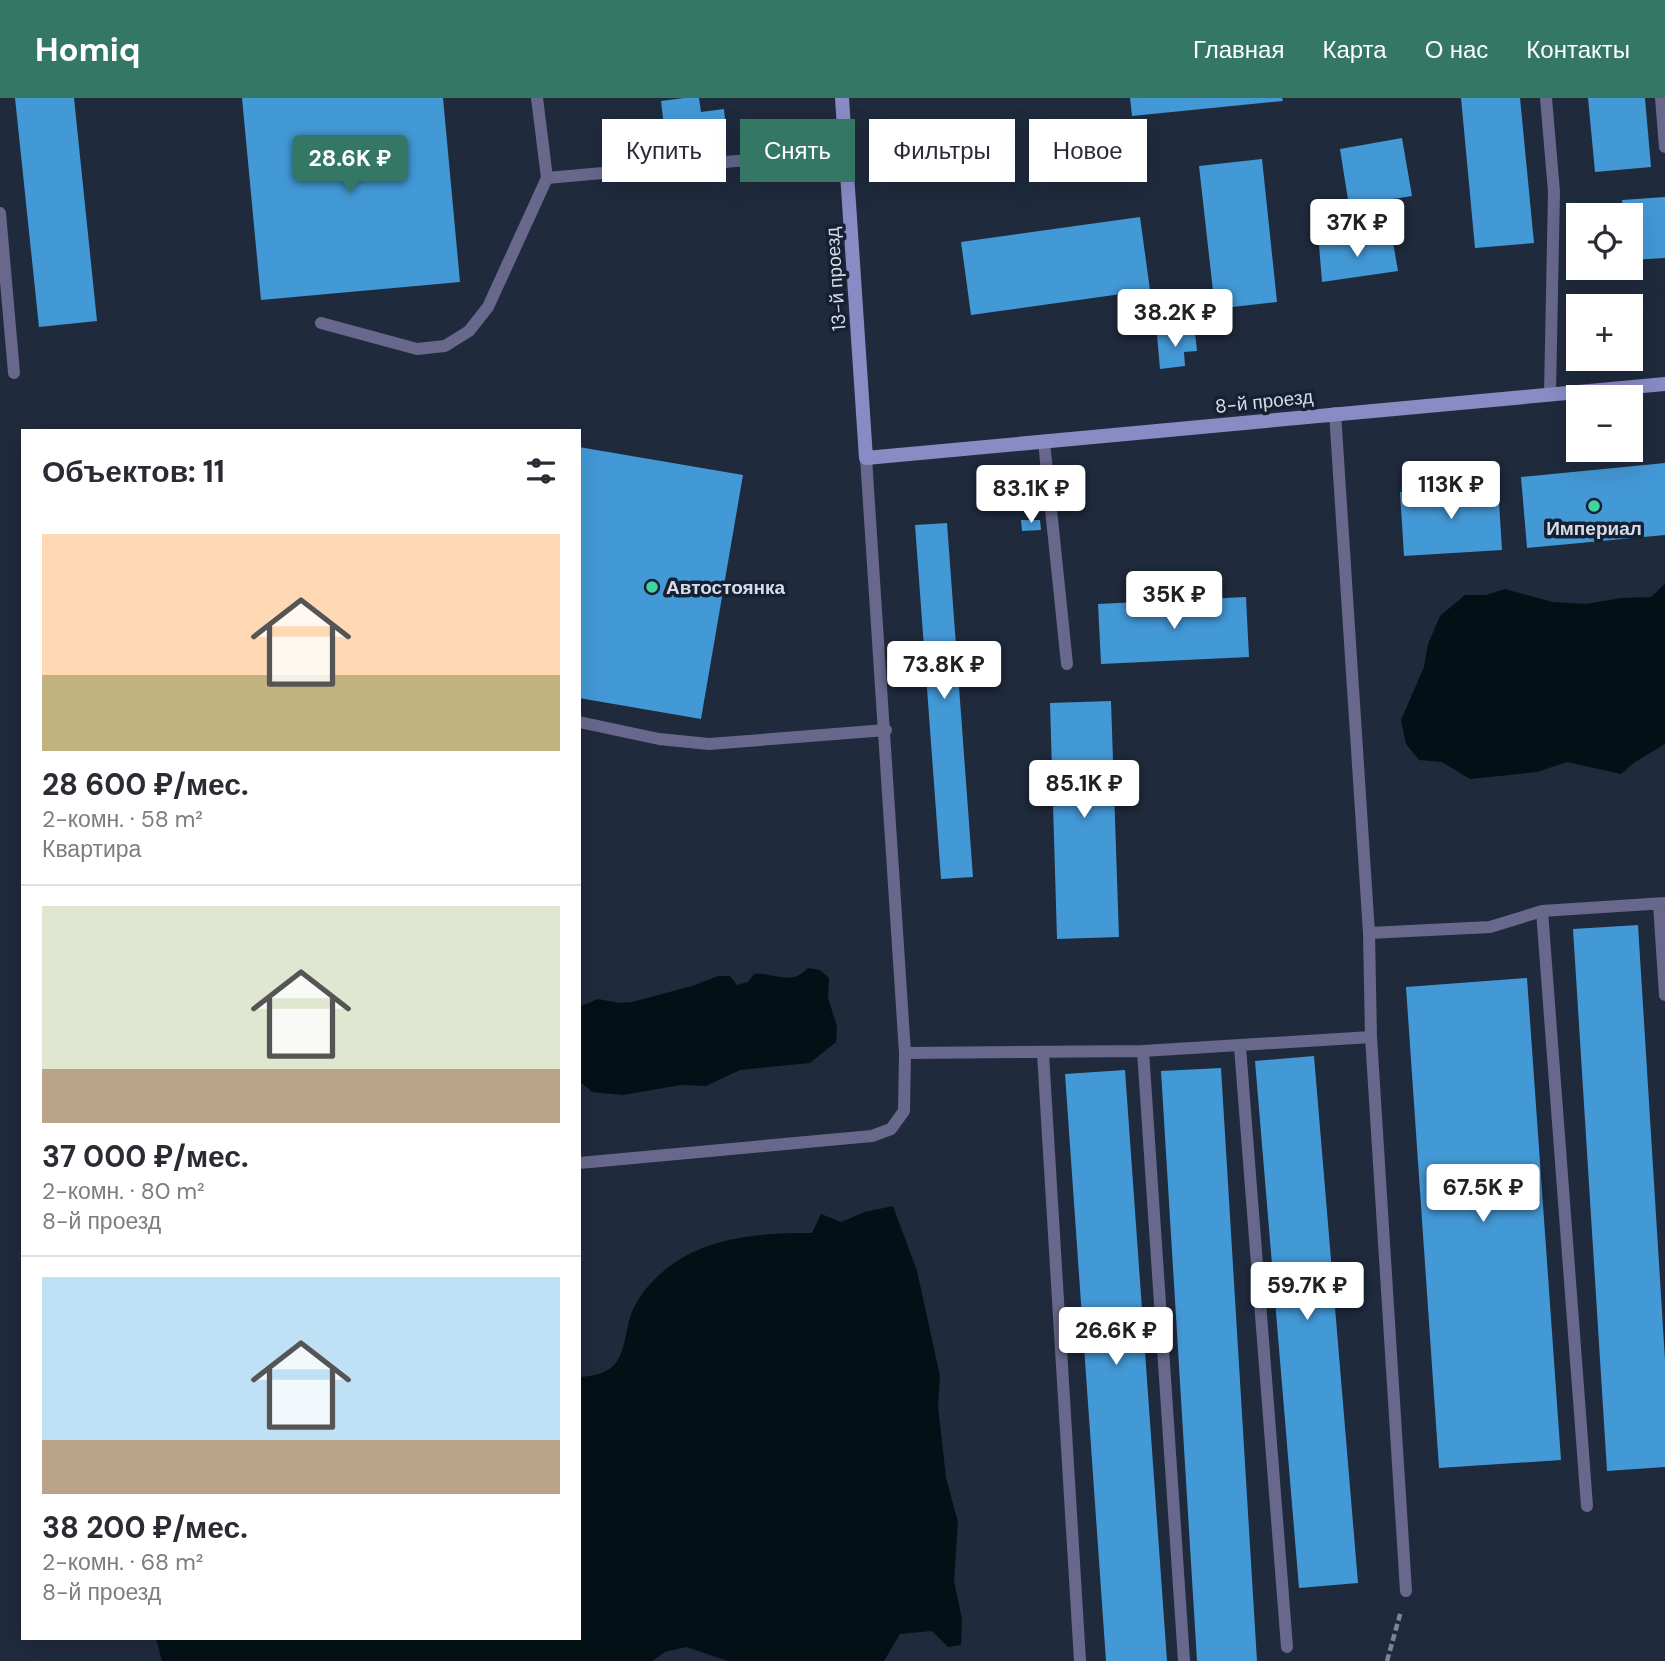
<!DOCTYPE html>
<html lang="ru">
<head>
<meta charset="utf-8">
<style>
  :root { --surface:#fff; --page:#f2f2f3; --text:#2b2b33; --muted:#7c7c81; --line:#e1e1e2; --accent:#347764 }
  body { margin:0; font-family:"DM Sans",sans-serif; background:var(--page); color:var(--text); height:100vh; display:flex; flex-direction:column; font-size:26px; white-space:nowrap }
  * { box-sizing:border-box; margin:0 }
  p { font-size:23px; color:var(--muted) }
  .icon { flex:none; width:38px; height:38px; fill:none; stroke:currentColor; stroke-width:2; stroke-linecap:round; stroke-linejoin:round }
  .map { position:relative; flex:1; overflow:hidden }
  .panel { position:absolute; left:21px; top:331px; width:560px; height:1211px; display:flex; flex-direction:column; background:var(--surface); border-radius:0px; box-shadow:0 7px 28px #0002 }
  .panel>* { flex:none }
  .guide { position:absolute; left:602px; top:21px; width:665px; height:63px; display:flex; gap:14px }
  .tools { position:absolute; left:1566px; top:105px; display:grid; gap:14px }
  .tools a { display:grid; place-items:center; width:77px; height:77px; border-radius:0px; background:var(--surface); box-shadow:0 7px 28px #0002; font-size:35px }
  .price { position:absolute; translate:-50% -60px; padding:0 16px; border-radius:7px; background:#fff; color:#222; font-size:23px; line-height:46px; filter:drop-shadow(0 2px 4px #0008) }
  .price::after { content:''; position:absolute; left:50%; top:42px; width:21px; height:16px; margin-left:-10px; background:inherit; clip-path:polygon(0 0,100% 0,50% 100%) }
  .price.active { background:var(--accent); color:#fff }
  ul { padding:0; list-style:none }
  li { display:grid; align-content:center; gap:14px; height:371px; padding:0 21px }
  li+li { border-top:2px solid var(--line) }
  li span { display:grid; place-items:center; height:217px; border-radius:0px; color:#555 }
  li>.icon { margin-inline-start:auto }
  span .icon { width:126px; height:126px; fill:#fffc; stroke-width:1 }
  li b { font-size:30px }
  h2 { display:flex; justify-content:space-between; align-items:center; height:84px; padding:0 21px; font-size:30px }
  .tag { padding:0 24px; border-radius:0px; background:var(--surface); box-shadow:0 7px 28px #0002; font-size:24px; line-height:63px }
  .tag.active { background:var(--accent); color:#fff }
  header { display:flex; align-items:center; gap:42px; box-sizing:border-box; height:98px; padding:0 35px; background:var(--accent); color:#fff }
  header strong { font-size:33px }
  nav { display:flex; gap:38px; margin-inline-start:auto; font-size:24px }
  .map>svg:first-child { display:block }
</style>
</head>
<body>
<header>
<strong>Homiq</strong>
<nav><a>Главная</a><a>Карта</a><a>О нас</a><a>Контакты</a></nav>
</header>
<div class="map">
<svg width="1665" height="1563" viewBox="0 0 1665 1563">
  <rect width="100%" height="100%" fill="#1f2a3d"/>
  <path fill="#031117" d="M1665,486V646L1635,664L1621,676L1567,664L1537,674L1470,681L1442,664L1419,662L1406,646L1401,622L1424,569L1428,546L1440,518L1465,497H1486L1505,491L1553,504L1586,506L1621,500L1651,499Z
    M808,870L820,872L829,880L828,900L837,928L836,944L810,965L740,972L706,988L681,987L623,997L592,994L579,983V909L598,901L619,905L632,904L692,888L718,878H730L737,887L748,884L754,876C777,874 789,889 808,870Z
    M893,1108L917,1173L940,1278L938,1308L946,1380L958,1424L954,1483L962,1521L961,1547L948,1549L932,1533L900,1536L884,1563H728L686,1549L665,1554L652,1563H162L156,1540H579V1279C627,1277 621,1250 631,1216C635,1206 644,1192 652,1184C694,1139 754,1135 812,1135L821,1116L841,1124L865,1114Z"/>
  <path fill="#4398d6" d="M15,0H74L97,223L39,229Z
    M242,0H443L460,184L261,202Z
    M684,0H699L701,14L724,11L726,32L665,37L661,3Z
    M1130,0H1282L1283,3L1132,18Z
    M1461,0H1520L1534,145L1475,150Z
    M1588,0H1645L1651,69L1595,74Z
    M1402,40L1412,98L1349,108L1340,51Z
    M1262,61L1277,204L1215,211L1199,68Z
    M1665,99V160L1631,162V117H1624L1622,102Z
    M1140,119L1150,192L971,217L961,144Z
    M1392,138L1398,173L1322,184L1319,147Z
    M1195,234L1197,253L1184,254L1185,268L1160,271L1157,237Z
    M579,349L743,377L701,621L579,600Z
    M1665,365V437L1527,450L1521,379Z
    M1498,388L1502,452L1404,458L1400,394Z
    M1021,422H1040L1041,432L1022,433Z
    M947,425L973,779L941,781L915,427Z
    M1246,499L1249,559L1101,566L1098,506Z
    M1111,603L1119,839L1057,841L1050,605Z
    M1638,827L1665,1262V1369L1607,1373L1573,831Z
    M1527,880L1561,1362L1439,1370L1406,889Z
    M1314,958L1358,1485L1299,1490L1255,963Z
    M1221,970L1257,1563H1197L1161,973Z
    M1125,972L1167,1563H1106L1065,976Z"/>
  <g fill="none" stroke-linecap="round" stroke-linejoin="round">
    <path stroke="#7c8595" stroke-width="4.5" stroke-dasharray="7 3.5" stroke-linecap="butt" d="M1387,1563L1401,1513"/>
    <path stroke="#67688c" stroke-width="12" d="M537,0L547,80L846,53
      M1546,0L1554,94L1550,296
      M1661,0L1665,49
      M0,115L14,275
      M321,225L417,251L445,248L469,233L488,209L547,80
      M1335,315L1369,835L1371,939L1406,1493
      M1044,344L1067,566
      M866,360L905,955L1143,953L1371,939
      M579,624L659,641L709,646L886,632
      M1659,806L1665,897
      M1542,813L1665,805
      M1369,835L1490,829L1542,813L1587,1408
      M1240,949L1287,1549
      M1143,953L1184,1563
      M1043,956L1080,1563
      M579,1065L872,1038L891,1031L904,1013L905,955"/>
    <path stroke="#898bc4" stroke-width="14" d="M842,0L866,360L1665,286"/>
  </g>
  <g fill="#40d4a1" stroke="#162033" stroke-width="2.5">
    <circle cx="1594" cy="408" r="7"/>
    <circle cx="652" cy="489" r="7"/>
  </g>
  <g text-anchor="middle" stroke-width="7" stroke-linejoin="round" paint-order="stroke">
    <g font-size="19" fill="#d6ddea" stroke="#162033">
      <text transform="translate(835 181) rotate(-94)" y="7">13-й проезд</text>
      <text transform="translate(1264 303) rotate(-6)" y="7">8-й проезд</text>
    </g>
    <g font-size="19" font-weight="bold" fill="#d6ddea" stroke="#162033">
      <text x="1594" y="437">Империал</text>
      <text x="666" y="496" text-anchor="start">Автостоянка</text>
    </g>
  </g>
</svg>
<div class="tools">
<a><svg class="icon" aria-label="locate" viewBox="0 0 24 24"><circle cx="12" cy="12" r="6"/><path d="M12 2v4M12 18v4M2 12h4M18 12h4"/></svg></a>
<a>+</a>
<a>−</a>
</div>
<b class="price active" style="left:350px;top:97px">28.6K ₽</b>
<b class="price" style="left:1357px;top:161px">37K ₽</b>
<b class="price" style="left:1175px;top:251px">38.2K ₽</b>
<b class="price" style="left:1451px;top:423px">113K ₽</b>
<b class="price" style="left:1031px;top:427px">83.1K ₽</b>
<b class="price" style="left:1174px;top:533px">35K ₽</b>
<b class="price" style="left:944px;top:603px">73.8K ₽</b>
<b class="price" style="left:1084px;top:722px">85.1K ₽</b>
<b class="price" style="left:1483px;top:1126px">67.5K ₽</b>
<b class="price" style="left:1307px;top:1224px">59.7K ₽</b>
<b class="price" style="left:1116px;top:1269px">26.6K ₽</b>
<div class="guide">
<a class="tag">Купить</a>
<a class="tag active">Снять</a>
<a class="tag">Фильтры</a>
<a class="tag">Новое</a>
</div>
<section class="panel">
<h2>Объектов: 11<svg class="icon" aria-label="filters" viewBox="0 0 24 24"><path d="M4 7h16M4 17h16"/><circle cx="9" cy="7" r="2"/><circle cx="15" cy="17" r="2"/></svg></h2>
<ul>
<li><span style="background:linear-gradient(#ffd9b3 65%,#c2b280 0)"><svg class="icon" aria-label="home" viewBox="0 0 24 24"><path d="M3 11l9-7 9 7M6 9v11h12V9"/></svg></span><div><b>28 600 ₽/мес.</b><p>2-комн. · 58 m²</p><p>Квартира</p></div></li>
<li><span style="background:linear-gradient(#dfe7d0 75%,#b9a48a 0)"><svg class="icon" aria-label="home" viewBox="0 0 24 24"><path d="M3 11l9-7 9 7M6 9v11h12V9"/></svg></span><div><b>37 000 ₽/мес.</b><p>2-комн. · 80 m²</p><p>8-й проезд</p></div></li>
<li><span style="background:linear-gradient(#bfe0f5 75%,#b9a48a 0)"><svg class="icon" aria-label="home" viewBox="0 0 24 24"><path d="M3 11l9-7 9 7M6 9v11h12V9"/></svg></span><div><b>38 200 ₽/мес.</b><p>2-комн. · 68 m²</p><p>8-й проезд</p></div></li>
</ul>
</section>
</div>
</body>
</html>
